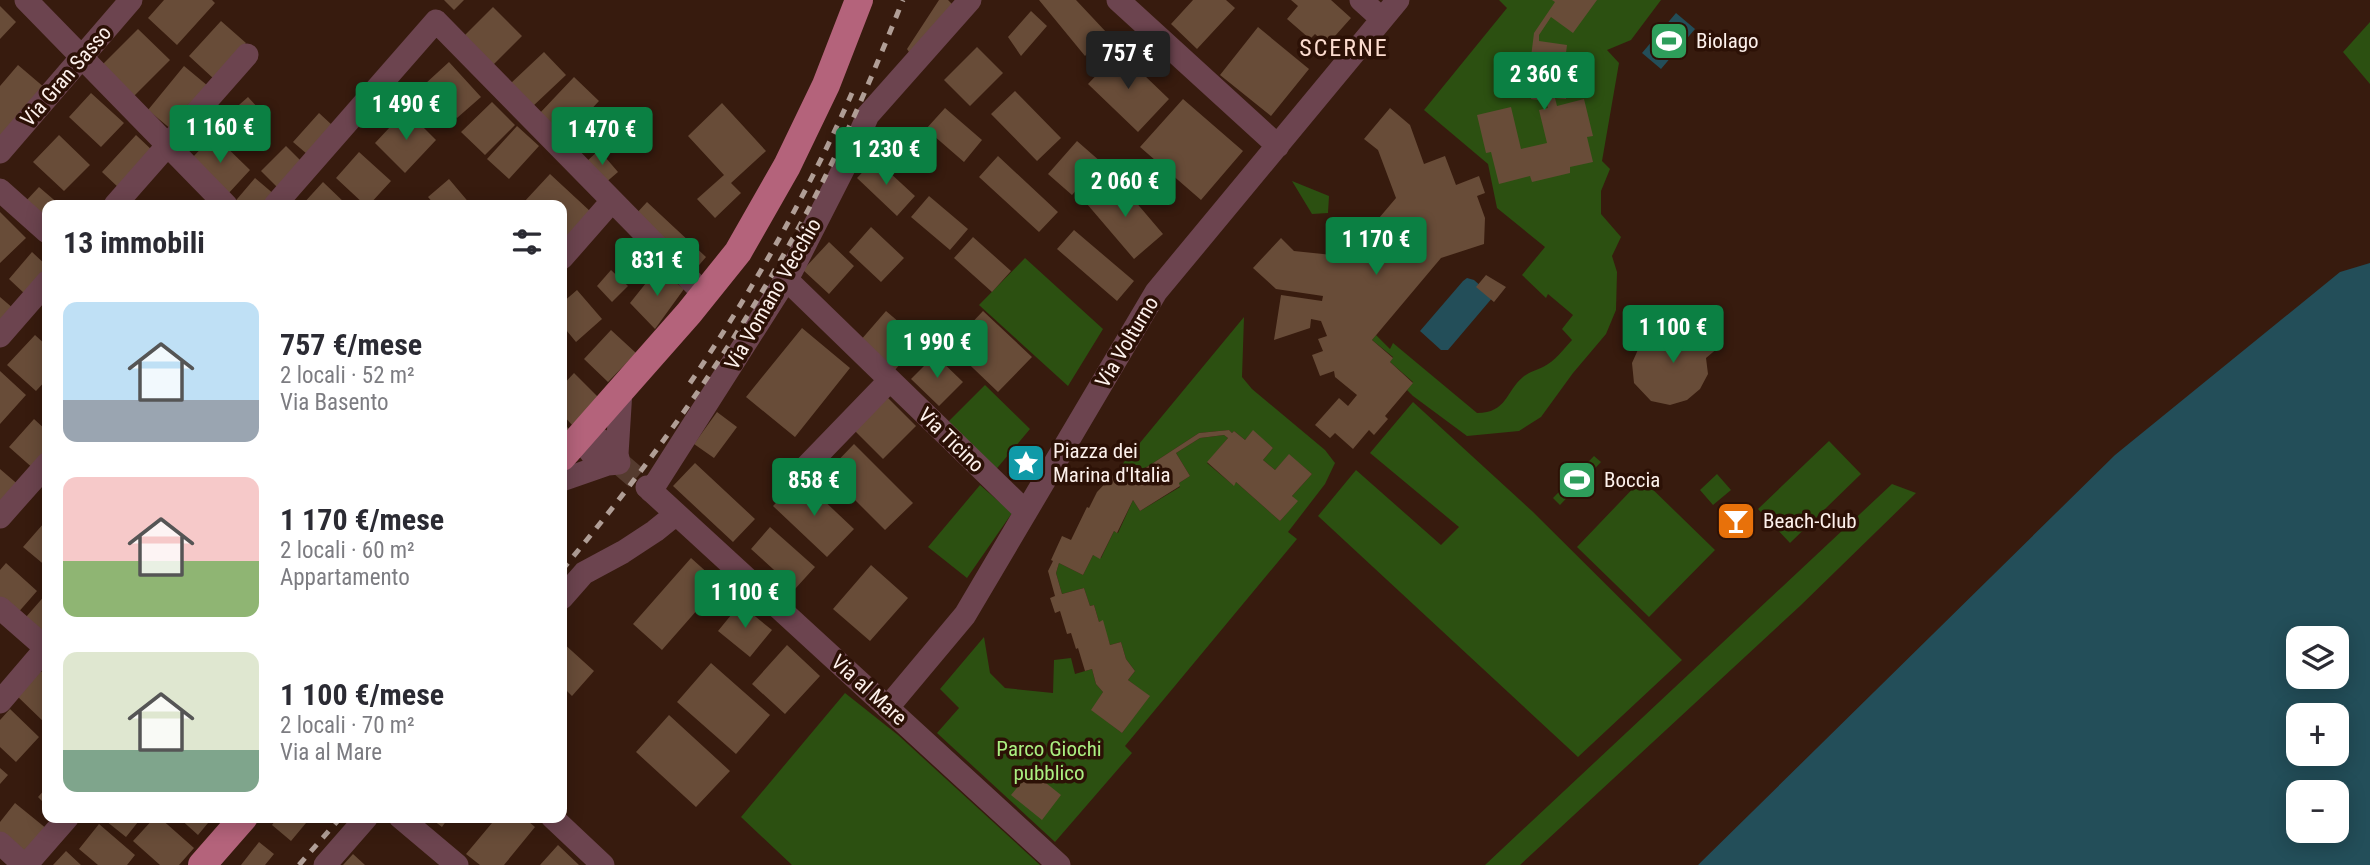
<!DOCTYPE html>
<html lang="it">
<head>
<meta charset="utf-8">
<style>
  :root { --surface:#fff; --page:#f2f2f3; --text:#2b2b33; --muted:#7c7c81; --accent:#0b8043 }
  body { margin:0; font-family:"Roboto Condensed",sans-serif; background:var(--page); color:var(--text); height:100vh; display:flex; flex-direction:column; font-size:26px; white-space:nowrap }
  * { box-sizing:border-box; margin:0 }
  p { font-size:23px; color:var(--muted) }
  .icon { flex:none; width:38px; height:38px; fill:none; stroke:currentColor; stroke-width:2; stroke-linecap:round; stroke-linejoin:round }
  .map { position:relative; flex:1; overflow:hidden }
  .panel { position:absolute; left:42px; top:200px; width:525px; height:623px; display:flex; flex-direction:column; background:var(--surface); border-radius:14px; box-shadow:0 4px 18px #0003 }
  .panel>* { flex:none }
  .controls { position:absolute; left:2286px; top:626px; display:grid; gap:14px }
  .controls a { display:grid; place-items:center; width:63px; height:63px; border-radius:14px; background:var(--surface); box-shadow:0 4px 18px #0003; font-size:35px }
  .price { position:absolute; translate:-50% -60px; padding:0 16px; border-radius:7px; background:var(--accent); color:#fff; font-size:23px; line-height:46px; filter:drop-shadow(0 2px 4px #0008) }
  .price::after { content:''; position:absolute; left:50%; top:42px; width:21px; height:16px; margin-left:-10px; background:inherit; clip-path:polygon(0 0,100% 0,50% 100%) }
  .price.selected { background:#222; color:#fff }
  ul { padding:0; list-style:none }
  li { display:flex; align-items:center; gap:21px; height:175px; padding:0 21px }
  li span { display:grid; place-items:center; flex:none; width:196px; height:140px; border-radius:14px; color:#555 }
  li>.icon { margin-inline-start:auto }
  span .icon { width:84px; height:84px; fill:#fffc; stroke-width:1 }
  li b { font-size:30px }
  h2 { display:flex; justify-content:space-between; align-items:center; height:84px; padding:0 21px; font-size:30px }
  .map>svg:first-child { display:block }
</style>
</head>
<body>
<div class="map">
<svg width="2370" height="865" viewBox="0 0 2370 865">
  <rect width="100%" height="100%" fill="#371b0e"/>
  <path fill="#2c5011" d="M1499,0H1661L1631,40L1607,50L1619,63L1602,161L1610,169L1601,191V214L1621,237L1612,256L1617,272L1616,310L1606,334L1573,373L1541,417L1519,431L1467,436L1413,396L1407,390L1413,382L1390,362L1393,357L1372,340L1376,335L1390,349L1393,343L1477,413C1507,413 1506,391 1523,377C1529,372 1537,370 1543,367C1555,361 1563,350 1572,340L1562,329L1573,315L1548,294L1546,298L1522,275L1545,247L1497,208L1488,164L1424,110L1507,8Z
    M2370,22V84L2343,52Z
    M1292,181L1329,196L1328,213L1312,214Z
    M1025,258L1103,329L1068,386L979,305Z
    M1244,317L1242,377L1252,389L1325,450L1335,463L1325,484L1288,532L1297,539L1125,746L1132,753L1055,842L937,733L959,708L940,689L984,637L990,673L1005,688L1053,693L1054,660L1071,658L1075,674L1092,669L1096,684L1103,692L1092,710L1122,733L1149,696L1128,680L1135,671L1126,659L1121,642L1110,645L1102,621L1099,622L1094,605L1090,606L1084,588L1062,594L1056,573L1059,563L1083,575L1093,555L1101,558L1114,531L1118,533L1133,500L1140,511L1180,487L1179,483L1190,476L1176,453L1200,438L1224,435L1228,438L1207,463L1233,485L1236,482L1280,521L1297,501L1292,496L1312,474L1289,455L1275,470L1263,460L1273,448L1253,431L1245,440L1234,431L1232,433L1229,430L1199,433L1124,482L1115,473Z
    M985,385L1030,429L993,473L946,424Z
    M1413,402L1532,511L1682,660L1578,757L1318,516L1356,470L1441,545L1459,527L1370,453Z
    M1829,441L1861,474L1790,543L1758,509Z
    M1594,456L1601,462L1560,505L1553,498Z
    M1717,474L1731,490L1713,505L1700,490Z
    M1642,479L1715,550L1649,617L1577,547Z
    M1892,484L1916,493L1800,606L1520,865H1485Z
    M980,485L1012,513L967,578L928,547Z
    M845,693L898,735L1040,865H792L741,817Z"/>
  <path fill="#234e59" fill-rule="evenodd" d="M1676,13L1695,29L1661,69L1642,53Z
    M2370,263V865H1698L2115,455L2340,272ZM2298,639H2336V677H2298ZM2298,716H2336V754H2298ZM2298,793H2336V831H2298Z
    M1467,278L1474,280L1493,297L1448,350H1441L1420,331L1463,281Z"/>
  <path fill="#684c38" d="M164,0H212L215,3L177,45L148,18Z
    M444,0H464L454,10Z
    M939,0H948L953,5L911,55L907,49Z
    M1039,0H1076L1107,33L1085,56Z
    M1193,0H1226L1235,8L1197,49L1171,24Z
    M1291,0H1331L1351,18L1327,45L1315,34L1310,39L1287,19L1298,6Z
    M1552,0H1597L1573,33L1551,17L1539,35V41L1567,45L1565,61L1568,62L1566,79L1569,80L1566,99L1555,98L1557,106L1584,99L1593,136L1587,137L1593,162L1570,167V173L1532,182L1530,176L1499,184L1491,152L1486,153L1477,115L1511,107L1521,149L1547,143L1539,110L1548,108L1546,101L1531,99L1535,78H1531L1534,57H1531L1534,33L1555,2Z
    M0,6L16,22L0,39Z
    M493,7L522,36L492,66L463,37Z
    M1031,11L1047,26L1021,56L1008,37Z
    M221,21L246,43L214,79L189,56Z
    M1258,27L1309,69L1271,116L1220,75Z
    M138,29L170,60L134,96L103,64Z
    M977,47L1003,73L970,106L944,80Z
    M1119,51L1169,99L1138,132L1088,84Z
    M544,52L566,75L532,107L510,84Z
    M449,62L481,97L457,118L425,84Z
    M18,65L45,88L0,141V86Z
    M184,66L208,86L172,130L148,110Z
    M574,77L599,101L564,138L539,114Z
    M1015,91L1061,138L1037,161L991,114Z
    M91,93L124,123L101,147L69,117Z
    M248,97L270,121L244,145L221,121Z
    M1183,99L1243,151L1201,200L1140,147Z
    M492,102L515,125L485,155L461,132Z
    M722,103L766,151L731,183L741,193L715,218L697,199L724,175L688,136Z
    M945,108L982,140L964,162L926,129Z
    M1390,108L1410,125L1424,164L1445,156L1456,185L1479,176L1485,193L1477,196L1485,218L1484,244L1441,258L1372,340L1393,358L1390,362L1413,383L1385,416L1388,419L1374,435L1369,430L1353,449L1335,433L1330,438L1315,425L1339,398L1348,406L1357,395L1335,377L1334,371L1320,376L1312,355L1323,351L1318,339L1327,336L1321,321L1311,319L1310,328L1274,340L1281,295L1322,301L1323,296L1276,289L1253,268L1281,238L1294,251L1342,256L1356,241L1344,231L1355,219L1368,231L1396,198L1378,150L1364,139Z
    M406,110L436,140L405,173L375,143Z
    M319,113L332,125L307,154L293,142Z
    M517,126L539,146L509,179L487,159Z
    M59,135L90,165L64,191L33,162Z
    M136,135L154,152L120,189L102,172Z
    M214,135L250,170L227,195L190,160Z
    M1077,141L1101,162L1072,195L1048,174Z
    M286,146L304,164L279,189L261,171Z
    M599,150L618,172L604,184L586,162Z
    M359,152L391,181L369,205H365L336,178Z
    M998,156L1058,212L1039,232L979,177Z
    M875,159L915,196L897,216L857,178Z
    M550,174L591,212L565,240L562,237V205H527L524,202Z
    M255,178L275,195L266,205H232Z
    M449,179L471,205H435L428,197Z
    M1117,180L1163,234L1134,259L1087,204Z
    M323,182L347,205H302Z
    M39,187L60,205H47V224L24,203Z
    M929,196L968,229L950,250L911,217Z
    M647,202L706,257L694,271L635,215Z
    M0,212L26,238L0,263Z
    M871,227L904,258L881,282L849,252Z
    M1074,230L1134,281L1117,301L1057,249Z
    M973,237L1011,271L992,292L954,258Z
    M829,242L854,266L829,294L803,270Z
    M32,252L47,266V270L26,295L9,279Z
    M658,268L684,289L655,329L630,303Z
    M611,270L628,286L612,302L597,286Z
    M1486,275L1506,287L1494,302L1476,287Z
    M577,290L602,319L576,342L562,325V303Z
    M0,297L14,309L0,324Z
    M886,311L920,340L895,370L860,341Z
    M983,311L1032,357L998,392L950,346Z
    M1700,325L1719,347L1706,358L1708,374L1700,389L1687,400L1670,405L1651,401L1634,383L1632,363L1641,343L1654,332L1674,330L1687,336Z
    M802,328L850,368L795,437L746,397Z
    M611,330L636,353L608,382L584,359Z
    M35,335L47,346V379L36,391L7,365Z
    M935,355L963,382L939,406L911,379Z
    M0,371L26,395L0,424Z
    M574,373L599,398L572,425L562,414V386Z
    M886,396L916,426L883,459L853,429Z
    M717,412L737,427L714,458L694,444Z
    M34,419L47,431V457L35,470L9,447Z
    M562,422L570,430L562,439Z
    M1229,430L1232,433L1234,431L1245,440L1253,430L1273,448L1263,460L1275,470L1289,454L1312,474L1292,496L1298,501L1280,521L1236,482L1234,486L1207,462L1228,438L1224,435L1200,438L1176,453L1190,476L1179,483L1180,486L1140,511L1133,500L1117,533L1114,531L1100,559L1093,555L1083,575L1059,563L1056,573L1062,594L1084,588L1090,606L1094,605L1099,622L1103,620L1110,645L1121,642L1126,659L1135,671L1128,680L1150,696L1122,733L1091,710L1103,692L1096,684L1092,669L1085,671L1078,648L1076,649L1071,633L1067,634L1060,611L1055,613L1050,598L1055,596L1048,571L1053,561L1051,560L1062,536L1071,540L1087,507L1089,508L1097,492L1115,473L1124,482L1199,433Z
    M854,444L913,503L885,530L827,472Z
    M695,463L755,519L733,542L673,486Z
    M0,469L21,487L0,511Z
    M800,478L854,529L827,557L773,506Z
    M44,523L47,525V567L23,547Z
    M770,527L815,567L795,589L751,549Z
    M691,558L720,584L662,650L633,624Z
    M6,563L37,591L16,615L0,601V570Z
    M871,565L908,598L870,641L833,609Z
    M47,593V636L26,617Z
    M740,604L772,630L750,657L718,631Z
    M562,642L594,671L572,696L562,686Z
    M787,645L820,676L785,714L752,684Z
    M711,663L770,715L736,754L677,702Z
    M40,670L47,677V725L16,695Z
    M10,709L39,737L16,762L0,747V720Z
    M669,715L730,771L696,807L636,752Z
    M0,768L8,775L0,784Z
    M1031,771L1061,795L1042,820L1011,795Z
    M47,787V806L38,797Z
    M15,803L47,829L24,858L0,838V822Z
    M101,817H142L126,837Z
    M155,817H159L194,848L179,865H160L133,841Z
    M178,817H213L198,835Z
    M278,817H311L291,841L272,825Z
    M429,817H449L442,827Z
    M497,817H523L535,827L504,865H480L466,854Z
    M99,824L135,855L127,865H98L79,849Z
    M259,842L274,854L265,865H241Z
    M558,845L579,865H540Z
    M66,851L81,865H53Z
    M353,854L365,865H343Z"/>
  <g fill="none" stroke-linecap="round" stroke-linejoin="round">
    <path stroke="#553b2f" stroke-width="23" stroke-dasharray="23 11" stroke-linecap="butt" d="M619,463L647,487"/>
    <path stroke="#6c444f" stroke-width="23" d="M26,0L226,205
      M1118,0L1278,146
      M1361,0L1382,19
      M0,152L131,0
      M0,190L47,232
      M115,205L247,55
      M275,205L436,21L704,294
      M562,258L612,201
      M786,279L1026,512
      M0,336L47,282
      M608,464C593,458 587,450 581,435C598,438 606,440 617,454
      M803,470L890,380
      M562,480L608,464L619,463L617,454L621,390
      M647,487L1059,865
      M651,491L792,270L850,156L868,115L970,0
      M0,517L47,464
      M562,598L584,573L623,552L655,531L676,514
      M0,608L47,649
      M0,702L47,647
      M888,707L965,615L1156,292L1398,0
      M400,817L457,865
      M552,817L603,865
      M0,843L24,865
      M26,865L68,817
      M325,865L367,817"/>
    <path stroke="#b4637b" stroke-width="28" d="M562,457L689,313L738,252L787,166L826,85L859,0
      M202,865L244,817"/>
    <path stroke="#b09e96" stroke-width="5" stroke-dasharray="9 9" stroke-linecap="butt" d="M690,383C752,291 807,195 852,93
      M562,570C670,441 768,299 840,146C863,99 883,49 903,0
      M299,865L341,817"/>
  </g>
  <defs>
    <g id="stadium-square" transform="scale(2.0125)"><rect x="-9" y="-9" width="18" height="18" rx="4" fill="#2e9e5b" stroke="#2c1106"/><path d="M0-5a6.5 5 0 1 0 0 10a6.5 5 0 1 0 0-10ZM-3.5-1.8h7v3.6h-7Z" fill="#fff"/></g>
    <g id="sight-square" transform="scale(2.0125)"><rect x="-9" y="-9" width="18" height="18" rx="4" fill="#0f9aa8" stroke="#2c1106"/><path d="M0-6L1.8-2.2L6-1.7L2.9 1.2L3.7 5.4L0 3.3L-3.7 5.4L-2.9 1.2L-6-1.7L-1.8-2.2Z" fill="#fff"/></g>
    <g id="bar-square" transform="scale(2.0125)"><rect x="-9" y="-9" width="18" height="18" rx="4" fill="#e8710a" stroke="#2c1106"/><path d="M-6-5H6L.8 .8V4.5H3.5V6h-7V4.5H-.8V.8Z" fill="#fff"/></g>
  </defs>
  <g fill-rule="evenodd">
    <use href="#stadium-square" x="1669" y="41"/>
    <use href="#sight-square" x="1026" y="463"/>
    <use href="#stadium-square" x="1577" y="480"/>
    <use href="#bar-square" x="1736" y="521"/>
  </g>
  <g text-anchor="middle" stroke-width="7" stroke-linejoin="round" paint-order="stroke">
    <g font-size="21" fill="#fdf1ec" stroke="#2c1106" text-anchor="start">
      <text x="1696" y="48">Biolago</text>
      <text x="1053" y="458">Piazza dei<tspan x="1053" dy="24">Marina d'Italia</tspan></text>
      <text x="1604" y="487">Boccia</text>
      <text x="1763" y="528">Beach-Club</text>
    </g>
    <g font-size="21" fill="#fdf1ec" stroke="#2c1106">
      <text transform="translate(66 76) rotate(-49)" y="7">Via Gran Sasso</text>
      <text transform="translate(773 294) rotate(-60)" y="7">Via Vomano Vecchio</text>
      <text transform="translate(1127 342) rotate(-59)" y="7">Via Volturno</text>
      <text transform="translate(951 440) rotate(44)" y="7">Via Ticino</text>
      <text transform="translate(869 690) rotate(42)" y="7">Via al Mare</text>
    </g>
    <g font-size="21" fill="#aaef81" stroke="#2c1106">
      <text x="1049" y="756">Parco Giochi<tspan x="1049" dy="24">pubblico</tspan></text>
    </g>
    <g font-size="24" letter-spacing="2" fill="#fbdbce" stroke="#2c1106">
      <text x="1344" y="56">SCERNE</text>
    </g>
  </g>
</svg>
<div class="controls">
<a><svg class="icon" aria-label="layers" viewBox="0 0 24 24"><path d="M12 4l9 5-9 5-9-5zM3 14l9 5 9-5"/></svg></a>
<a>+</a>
<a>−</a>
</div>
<b class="price selected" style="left:1128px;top:91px">757 €</b>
<b class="price" style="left:1544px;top:112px">2 360 €</b>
<b class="price" style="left:406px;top:142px">1 490 €</b>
<b class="price" style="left:220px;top:165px">1 160 €</b>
<b class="price" style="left:602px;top:167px">1 470 €</b>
<b class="price" style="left:886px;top:187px">1 230 €</b>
<b class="price" style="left:1125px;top:219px">2 060 €</b>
<b class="price" style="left:1376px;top:277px">1 170 €</b>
<b class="price" style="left:657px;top:298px">831 €</b>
<b class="price" style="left:1673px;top:365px">1 100 €</b>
<b class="price" style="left:937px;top:380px">1 990 €</b>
<b class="price" style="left:814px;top:518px">858 €</b>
<b class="price" style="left:745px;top:630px">1 100 €</b>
<section class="panel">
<h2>13 immobili<svg class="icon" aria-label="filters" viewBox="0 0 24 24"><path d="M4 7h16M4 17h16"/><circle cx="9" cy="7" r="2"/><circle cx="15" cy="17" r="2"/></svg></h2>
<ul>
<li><span style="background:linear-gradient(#bfe0f5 70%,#9aa5b1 0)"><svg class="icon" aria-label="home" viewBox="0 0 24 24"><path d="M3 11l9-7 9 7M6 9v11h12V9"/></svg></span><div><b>757 €/mese</b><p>2 locali · 52 m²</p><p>Via Basento</p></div></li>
<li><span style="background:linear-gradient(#f6c9c9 60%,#8fb573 0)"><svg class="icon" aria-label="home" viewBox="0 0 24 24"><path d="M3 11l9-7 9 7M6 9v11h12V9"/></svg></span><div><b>1 170 €/mese</b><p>2 locali · 60 m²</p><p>Appartamento</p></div></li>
<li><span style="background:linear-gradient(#dfe7d0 70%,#7fa58c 0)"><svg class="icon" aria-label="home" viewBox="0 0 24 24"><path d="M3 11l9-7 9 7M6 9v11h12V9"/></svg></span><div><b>1 100 €/mese</b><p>2 locali · 70 m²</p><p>Via al Mare</p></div></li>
</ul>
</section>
</div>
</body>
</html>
